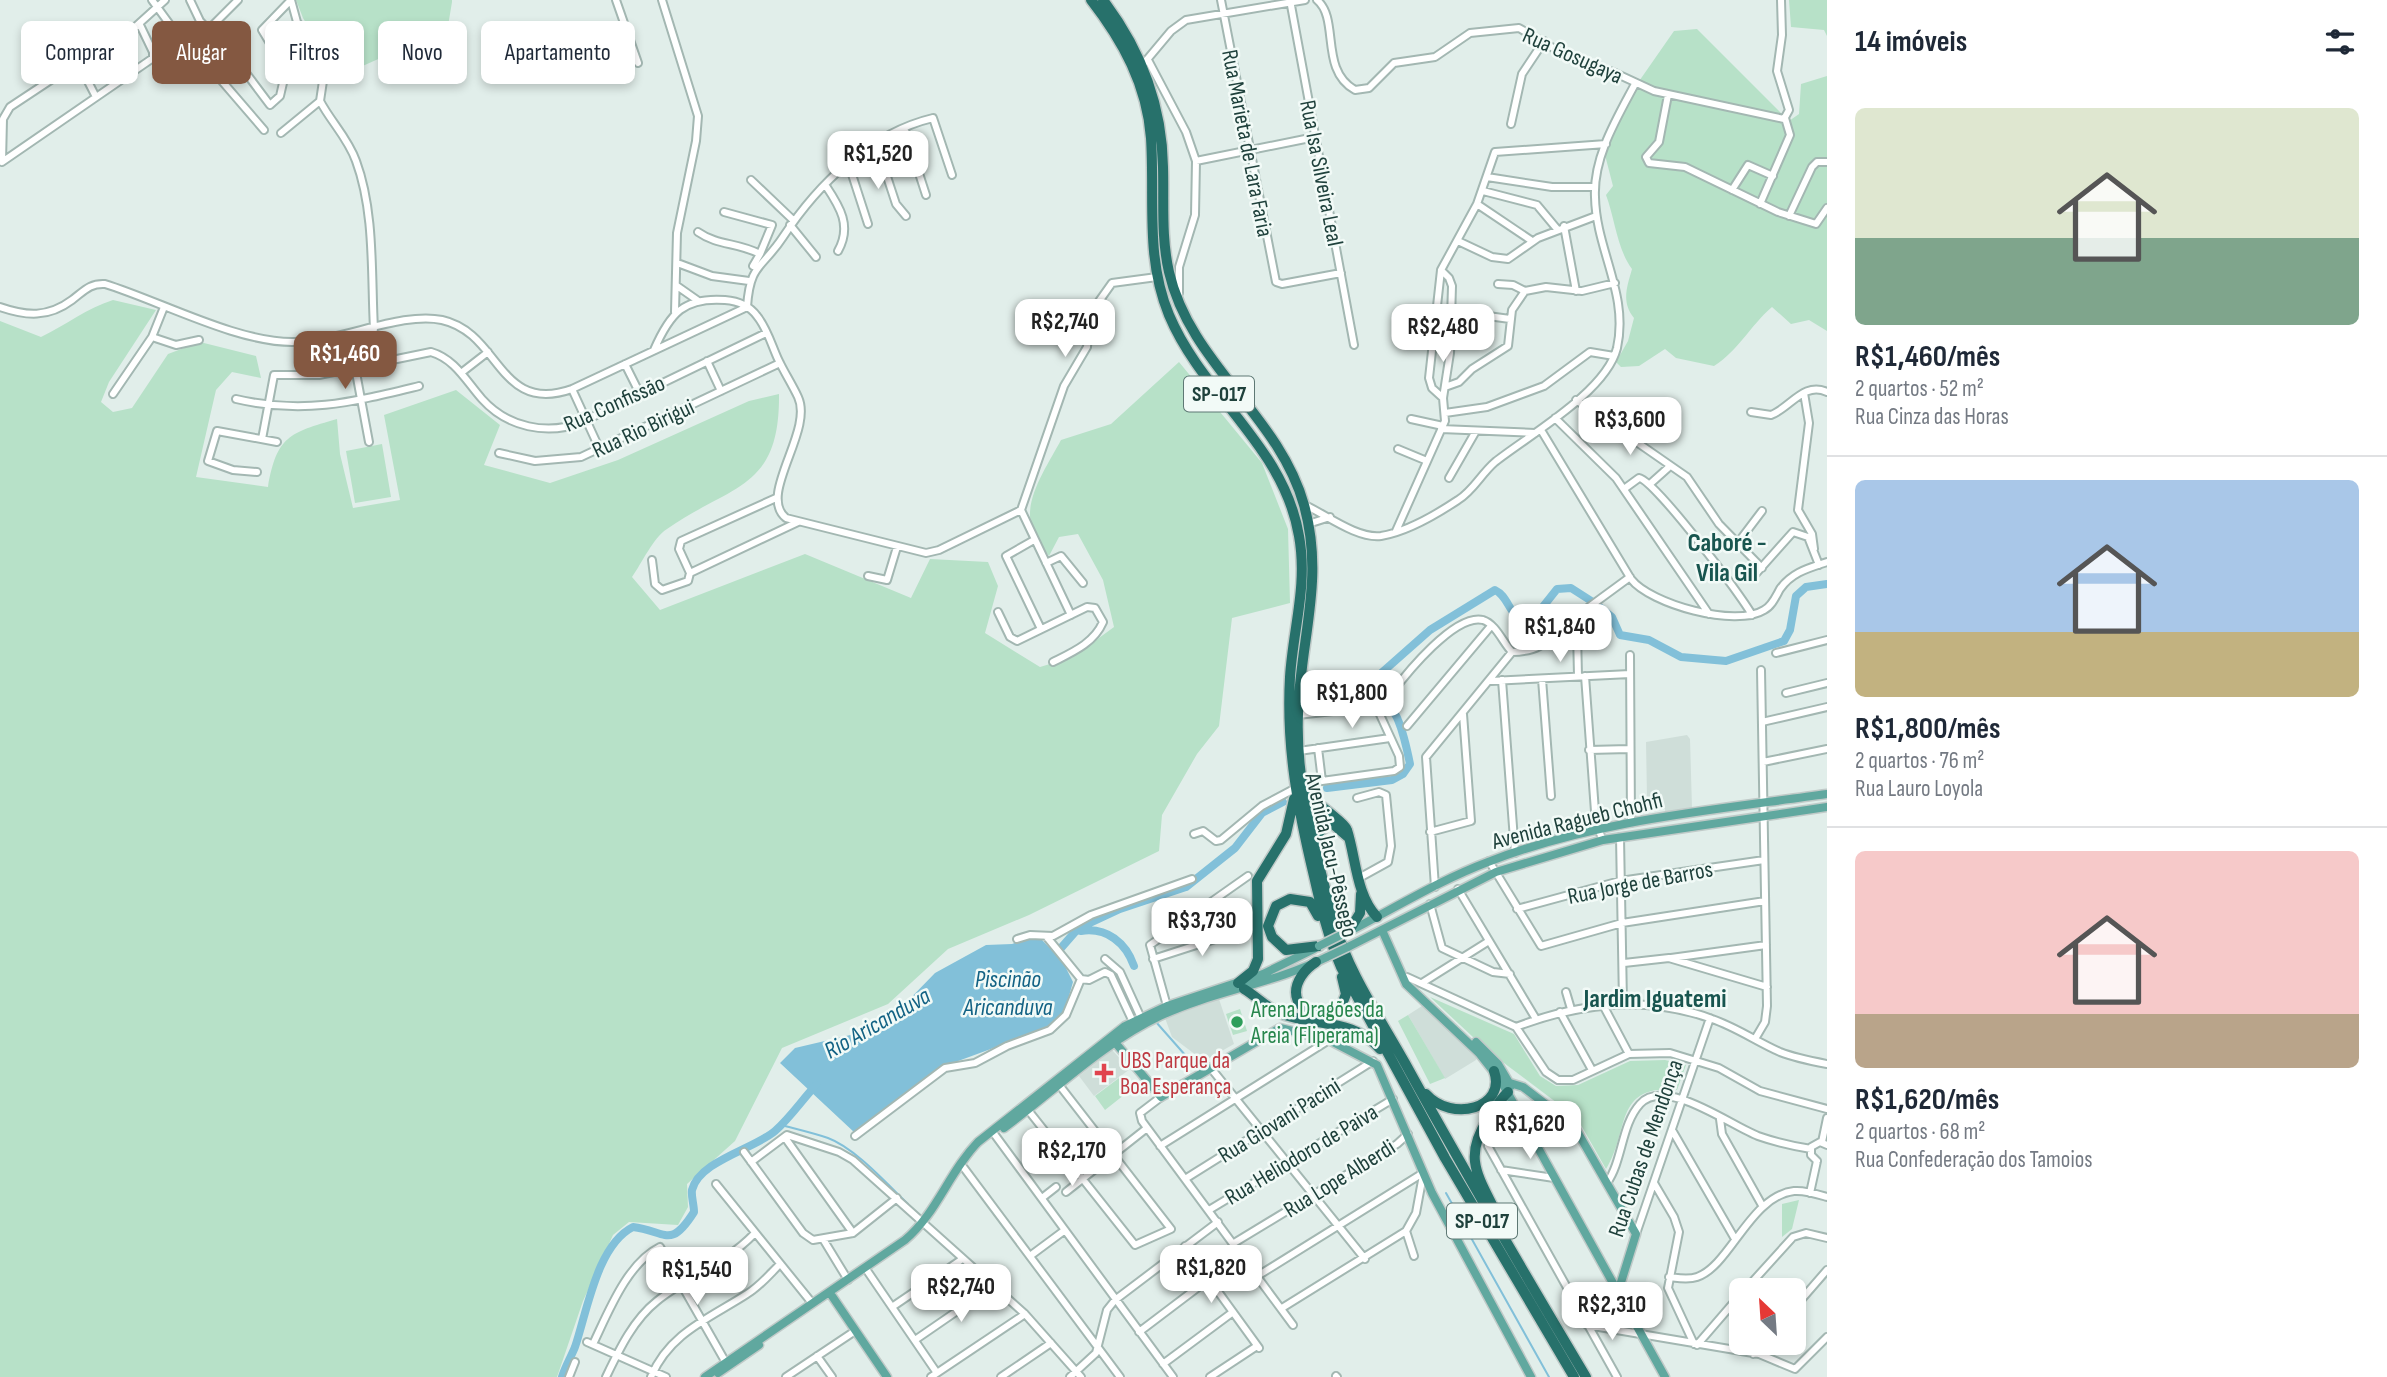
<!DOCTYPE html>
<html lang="pt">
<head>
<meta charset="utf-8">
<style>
  :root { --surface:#fff; --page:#f6f6f7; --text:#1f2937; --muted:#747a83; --line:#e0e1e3; --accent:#845841 }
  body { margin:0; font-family:"Sofia Sans Condensed",sans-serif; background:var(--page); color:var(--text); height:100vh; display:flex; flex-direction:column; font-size:26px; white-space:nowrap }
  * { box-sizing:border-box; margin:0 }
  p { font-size:23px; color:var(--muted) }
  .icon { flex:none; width:38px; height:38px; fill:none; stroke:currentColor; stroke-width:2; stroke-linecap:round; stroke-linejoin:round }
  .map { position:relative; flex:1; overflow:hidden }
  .drawer { display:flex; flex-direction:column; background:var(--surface); width:560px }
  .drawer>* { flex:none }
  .hud { position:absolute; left:21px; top:21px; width:665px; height:63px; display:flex; gap:14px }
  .needle { width:46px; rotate:335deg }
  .buttons { position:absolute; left:1729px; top:1278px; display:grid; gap:14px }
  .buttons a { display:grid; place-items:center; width:77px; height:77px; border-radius:10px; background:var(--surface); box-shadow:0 4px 10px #0003; font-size:35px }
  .price { position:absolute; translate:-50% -60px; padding:0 16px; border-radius:14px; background:#fff; color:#222; font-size:23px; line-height:46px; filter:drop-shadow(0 2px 4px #0008) }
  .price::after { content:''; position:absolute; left:50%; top:42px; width:21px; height:16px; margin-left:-10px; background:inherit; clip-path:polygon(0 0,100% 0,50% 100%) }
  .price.selected { background:var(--accent); color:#fff }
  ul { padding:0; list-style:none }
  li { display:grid; align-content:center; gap:14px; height:371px; padding:0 28px }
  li+li { border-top:2px solid var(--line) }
  li span { display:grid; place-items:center; height:217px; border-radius:10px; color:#555 }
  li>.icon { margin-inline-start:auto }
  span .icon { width:126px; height:126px; fill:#fffc; stroke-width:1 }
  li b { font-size:30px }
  h2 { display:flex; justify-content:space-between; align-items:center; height:84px; padding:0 28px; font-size:30px }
  .tag { padding:0 24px; border-radius:10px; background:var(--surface); box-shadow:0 4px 10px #0003; font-size:24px; line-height:63px }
  .tag.selected { background:var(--accent); color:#fff }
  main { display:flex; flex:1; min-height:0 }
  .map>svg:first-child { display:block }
</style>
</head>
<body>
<main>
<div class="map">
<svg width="1827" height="1377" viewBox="0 0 1827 1377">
  <rect width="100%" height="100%" fill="#e1eeea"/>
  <path fill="#cfded9" d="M1687,735L1690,739L1692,808L1665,812V809L1655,810V798L1647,797L1646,742Z
    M1219,999L1234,1044L1204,1061L1172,1037L1165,1018Z
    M1422,1006L1477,1056L1476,1060L1445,1079L1408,1015Z
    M1112,1050L1130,1069L1094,1096L1079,1076Z"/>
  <path fill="#b7e1c8" d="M296,0H452V2L445,44L431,59H400L385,56L338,77L303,18Z
    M1789,0H1827V36L1824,30L1791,27Z
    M1697,29L1789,121L1799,114L1801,84L1827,76V331L1809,320L1791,324L1772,307C1749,327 1739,350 1714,366L1676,358L1665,349L1639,366L1621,367L1616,362L1628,341L1634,318C1621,302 1627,287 1632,269C1617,249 1615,219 1606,195L1613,186L1605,155L1635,87L1674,31Z
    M113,300L156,310L109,382L101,402L113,412L132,408L168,354L200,342L256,356L261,378L232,372L216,390L196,477L268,487C277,436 289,433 337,419L340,454L353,508L400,500L384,415L456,390L500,425L484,465L550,483L618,460L749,401L779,394C780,491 731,484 667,529C653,538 642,563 632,577L660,610L805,554L911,598L930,559L988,562L998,586L985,633L1040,667L1073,657L1114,627L1103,580L1078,534L1059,537L1049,556C1042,546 1030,528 1030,516C1029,491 1050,461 1061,440L1111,424L1179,362L1262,463L1288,529L1290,603L1232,618L1219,726L1197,754L1162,815L1159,851L1029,915L948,949L888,1004L782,1048L735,1141L687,1184L688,1207L678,1225L629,1222L613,1235L583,1301L557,1377H0V321L41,337C66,325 87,308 113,300Z
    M382,444L391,497L355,503L346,451Z
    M1430,997L1514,1034L1540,1076L1556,1086L1578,1085L1630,1061L1665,1060L1686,1065L1677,1090C1613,1084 1630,1131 1606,1169L1577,1118L1488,1051Z
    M1240,1009L1247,1031L1233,1035L1226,1014Z
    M1408,1015L1445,1078L1430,1084L1398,1021Z
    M1119,1078L1129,1091L1105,1110L1095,1096Z
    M1799,1200L1792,1229L1782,1237V1204Z"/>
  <path fill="#82c0d9" d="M1028,938L1042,940L1062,960L1073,982L1065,1010L1051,1027L950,1064L855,1133L780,1063L795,1048L863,1032L898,1011L935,973L986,945L1012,944Z"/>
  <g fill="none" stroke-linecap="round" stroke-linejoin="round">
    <path stroke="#82c0d9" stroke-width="2" d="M1156,1022L1186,1056L1193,1059
      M781,1125C796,1129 813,1133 828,1138C855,1148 887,1184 908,1204
      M1446,1193L1549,1377"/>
    <path stroke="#82c0d9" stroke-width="8" d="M1327,788L1392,780L1403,774L1410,764C1407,749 1404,734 1398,720C1392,704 1374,695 1378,676L1430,630L1495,590C1510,597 1509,620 1530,623L1557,589L1571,588L1596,604L1612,617L1620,635L1649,640L1681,657L1726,661L1784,641L1790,630L1796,596L1806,587L1827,584
      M1081,931C1107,927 1126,943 1134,966
      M1054,956L1075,932L1090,923L1120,909L1186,887L1235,848L1262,813L1283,802
      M562,1377C565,1367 571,1357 575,1347C587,1312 597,1245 633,1227C666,1231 670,1250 694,1212C694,1205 691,1196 692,1190C699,1161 754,1149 775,1131C790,1118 802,1100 816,1085"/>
    <g stroke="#a3b7b2" stroke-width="10">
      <path id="minor" d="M152,0L187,48L215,73L264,130
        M190,0L200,21L234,57L270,105L280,96L286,70L262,30L291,0
        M291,0L297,22L326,61L320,101C331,122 348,138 356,161C375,212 371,275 374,329
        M616,0L638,63
        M662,0L698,116L696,141L677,233L675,312
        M1221,0L1276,282L1282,284L1341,273
        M1290,0L1354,345
        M1317,0C1340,19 1319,70 1355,90L1369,88L1394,63L1435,57L1470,33L1519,28L1572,59L1613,72L1654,91L1784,119L1789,110L1777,71L1782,35L1781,0
        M208,30L238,0
        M1148,60L1186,132L1196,161L1195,215L1179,267V293
        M78,62L96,97
        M1145,62L1171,31L1186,20L1305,0
        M1668,95L1659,142L1646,157L1649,163L1685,167L1778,212L1816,224L1827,208
        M1511,124L1522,74L1544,41
        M905,130L926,195
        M281,133L320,101
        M876,143L896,204L906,216
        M1196,161L1315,137
        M2,162L3,119L10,107L78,62L112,48L165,0
        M2,162L153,58V52L140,25
        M848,162L868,224
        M1487,177L1552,187H1595
        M751,180L793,220
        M826,186C840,207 852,226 838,251
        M1732,190L1748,165L1773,176
        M1483,191L1537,205L1557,229
        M1477,204L1532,241
        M1760,204L1790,135L1785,118
        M724,212L772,225L760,254
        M1789,216L1812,167L1817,162H1827
        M790,225L816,257
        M1564,226L1576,291
        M698,232C718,246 737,242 760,254L753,266
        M1458,241L1492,257L1508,259L1538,238L1596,216
        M680,264L712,276L749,281
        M1441,270L1477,204L1495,152L1606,144
        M1498,284L1513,285L1525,291
        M677,286L697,300
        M0,307C26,316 48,318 72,300C84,291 90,283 105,284C160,301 238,343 294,342C340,342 402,311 442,320C501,333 498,415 572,389L747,307
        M747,307C750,263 762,269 783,237C818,184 870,133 933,118L952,175
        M1451,311L1510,319
        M349,335L369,442
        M152,337L176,345L199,340
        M654,350C670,313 684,297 725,300C738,301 749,305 757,316C767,328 772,346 778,359C784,372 792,384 798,397C814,431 757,495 786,518L926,553L939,550L1021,510
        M707,361L721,391
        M625,364L640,394
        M461,373L488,352
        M1445,387L1459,382L1472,369L1508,346L1512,310L1525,291L1546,287L1582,291L1615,283
        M572,389L600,450
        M1804,393L1809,423L1798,510L1812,534L1814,549
        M113,394L152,337L164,307
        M236,399C304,415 353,402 419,386
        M1576,400L1687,477L1719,524L1762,568
        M1751,412L1771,415C1790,408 1804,381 1827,392
        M1445,413L1487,407L1544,386L1590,352L1614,356
        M1555,418L1616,478L1709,614
        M1411,419L1443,426
        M1441,429L1535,433
        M1541,430L1631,579C1650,604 1736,628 1764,610C1772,606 1776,596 1780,589C1792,572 1809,568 1827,562
        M262,439L274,375H319L431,352C455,359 466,381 482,399C507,427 547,436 582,422L766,333
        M1398,449L1427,461
        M499,453L535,461L581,457L780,363
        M257,472L233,470L208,461L217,431L277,442
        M1449,478L1476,431
        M1650,484L1669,467
        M1624,489L1639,478C1654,479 1741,595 1752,615
        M776,498L681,541L679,549L690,573L798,522
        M1303,504C1325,514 1357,539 1381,536C1406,532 1437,514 1458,500C1473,491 1481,474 1495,462C1529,435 1606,392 1617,348C1629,294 1596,250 1595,197C1593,157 1617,118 1635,84
        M1021,510L1064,386L1087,347L1090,314L1112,283L1157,277
        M1021,510L1071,615
        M1308,524L1330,517
        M1396,531L1445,421L1443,398L1450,353L1452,286L1449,278L1441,270L1429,378L1432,388L1443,398
        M1034,540L1006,556L1041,629
        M1737,544L1762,511
        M652,560L655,584L662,590L688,581L690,573
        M1046,563L1061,556L1083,583
        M868,576L887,580L897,547
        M1752,578L1793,532L1808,537L1819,565
        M998,612L1010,637L1017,641L1087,607L1095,608L1103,622C1094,643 1073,652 1053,662
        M1570,621L1630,577
        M1512,652C1555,651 1547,628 1570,621L1577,632L1578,676
        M1776,653L1827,640
        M1630,655L1631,823
        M1585,676L1596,825L1603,840
        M1542,679L1551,796
        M1502,680L1515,853
        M1491,681L1630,674
        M1337,682L1341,711
        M1786,693L1827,683
        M1391,694C1406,674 1455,613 1483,620C1496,624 1503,643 1512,652
        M1298,715L1376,706
        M1762,722L1827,707
        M1407,726L1491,626
        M1318,748L1322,781L1394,771L1400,767L1399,756L1365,682
        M1589,750L1629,749
        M1299,751L1390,738
        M1763,762L1827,749
        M1357,798L1379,792L1386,795L1391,846L1388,862L1359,878
        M1430,832L1471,821L1463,714
        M1194,834L1203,831L1216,841L1221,840L1262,806L1294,789
        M1620,837L1623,1003
        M1489,861L1541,946L1622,923L1765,901
        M1435,887L1426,757L1512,652
        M1458,889L1536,1019
        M1430,904L1442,948L1493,972L1510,974
        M1517,909L1620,881L1764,860
        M1046,936L1081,979L1089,980L1105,972L1111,975L1133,1022
        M1017,939L1030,935L1053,936L1091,915L1192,879
        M1671,958L1766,945
        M1105,959L1120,972L1141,1018
        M1153,959L1243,930
        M1624,963L1669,958L1767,987
        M1407,977L1516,1027L1546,1072L1558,1080H1573L1629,1054L1670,1053L1719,1068L1760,1091L1827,1109
        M1422,983L1489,941
        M1566,992L1571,1009
        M1603,1005L1629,1054
        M1167,1006L1150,945L1248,876
        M1560,1012L1592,1070
        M1516,1027C1579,1003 1647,995 1712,1019C1736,1027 1757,1042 1780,1052C1795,1058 1811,1061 1827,1064
        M1755,1039L1765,1022L1767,1006L1761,670
        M1210,1067L1365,1259
        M1161,1097L1140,1113L1142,1121L1293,1325
        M1028,1110L1135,1245L1171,1229L1060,1086
        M1720,1119L1722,1134L1763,1207
        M1672,1130L1735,1239
        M995,1135L1173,1377
        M855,1136L945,1068L975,1063L1007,1046L1050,1030L1066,1015L1081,979
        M786,1139L853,1233
        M1822,1142L1827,1118
        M1160,1146L1329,1040
        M1488,1146L1617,1377
        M744,1152L803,1233L813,1240L853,1233L897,1198
        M1817,1161L1811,1155V1147L1820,1142L1827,1145
        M751,1162L787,1135L839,1152L853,1160L1025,1314L1081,1377
        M964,1168L1120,1377
        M1501,1170L1554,1178
        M1185,1179L1373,1061
        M1607,1183C1623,1160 1621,1125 1640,1104C1665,1076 1731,1126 1758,1136C1775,1142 1793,1146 1811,1149
        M1654,1183L1674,1217L1679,1232L1668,1288L1694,1344
        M716,1184L812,1303
        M1066,1192L1147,1128
        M1810,1193L1817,1161
        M1042,1198L1056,1187
        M1209,1210L1393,1099
        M1406,1231L1414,1256
        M1636,1234L1710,1018
        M823,1239L848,1280
        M1234,1243L1397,1144L1408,1134
        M1185,1246L1259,1348
        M1030,1256L1065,1230
        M868,1272L937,1373
        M1259,1275L1423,1173
        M1669,1277C1678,1278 1688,1280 1697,1277C1730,1266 1750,1196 1794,1191C1805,1190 1817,1194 1827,1197
        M1745,1290L1793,1237L1806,1233L1827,1238
        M892,1307L961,1260
        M1282,1308L1406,1231L1416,1213L1423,1175
        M1794,1308L1827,1270
        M1587,1325L1759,1354L1795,1369L1827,1337
        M1139,1332L1209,1279
        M915,1340L992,1287
        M587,1342L666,1377
        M593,1344C608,1313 627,1263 660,1247L725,1361
        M1697,1345L1741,1294
        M1753,1354L1763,1342
        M817,1356L832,1377
        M1163,1364L1233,1312
        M1336,1376L1337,1377
        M569,1377L575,1362
        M606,1377C619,1350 633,1320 657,1301C688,1276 725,1264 754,1234
        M651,1377C669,1333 710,1318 747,1294C759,1287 769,1275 779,1265
        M786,1377L855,1331
        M931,1377L1025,1314
        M1001,1377L1051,1343
        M1070,1377L1096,1353L1107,1310L1115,1300L1218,1222
        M1210,1377L1257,1346"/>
    </g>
    <g stroke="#c0cac8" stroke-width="11">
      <path id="major" d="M1382,930L1406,984L1479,1053L1501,1081L1665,1377
        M1350,931C1395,908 1440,880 1488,862C1595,820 1714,810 1827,794
        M1348,947L1496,872L1603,840L1827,807
        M1113,1040L1161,1097L1280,1028L1329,1040L1377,1065L1432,1193L1531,1377
        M1476,1042L1498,1064L1511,1086
        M1510,1083L1523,1087L1574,1126L1636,1234L1618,1292
        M1004,1128C1054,1091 1103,1043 1160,1016C1213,991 1273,984 1327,957
        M832,1296L887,1377
        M718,1373L759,1345
        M705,1377L905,1240C937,1213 949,1172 978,1142L1125,1026L1167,1006L1263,974L1314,949"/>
    </g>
    <g stroke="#c0cac8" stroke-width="13">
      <path id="highway" d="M1091,0C1123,41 1147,85 1151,138C1155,199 1145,257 1169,315C1203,396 1284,446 1299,536C1308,585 1293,629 1290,677C1286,746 1298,810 1314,876C1321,907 1328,937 1341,967L1445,1158L1574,1377
        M1103,0C1141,50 1162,104 1163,167C1164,203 1161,237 1169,272C1190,364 1279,415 1304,505C1325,580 1300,640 1298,714C1295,785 1316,854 1334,922C1348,972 1380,1018 1405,1063C1463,1169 1524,1273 1586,1377
        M1303,790C1313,801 1345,823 1347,830C1356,858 1356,895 1377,917
        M1318,845V833L1329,824H1333L1348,837
        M1318,916L1310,902L1290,899L1276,906L1268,926L1272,937L1286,950L1319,946
        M1349,931L1360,913L1361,894
        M1316,962C1291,978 1286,1009 1321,1015L1341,1007L1346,994L1342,977
        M1238,983L1253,971L1258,959L1257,881L1286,834L1294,799
        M1244,989C1259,998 1268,1010 1285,1015C1319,1026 1355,1020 1380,1049
        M1426,1094C1452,1123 1507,1108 1494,1071
        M1497,1215C1479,1177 1462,1158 1488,1119C1494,1110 1500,1099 1508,1092"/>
    </g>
    <use href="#minor" stroke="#fff" stroke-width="6"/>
    <use href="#major" stroke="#60a89f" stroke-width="8"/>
    <use href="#highway" stroke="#27716b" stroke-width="10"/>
    <g stroke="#c0cac8" stroke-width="11" stroke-linecap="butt">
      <path id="major-bridge" d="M1319,946L1349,931
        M1327,957L1348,947"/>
    </g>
    <use href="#major-bridge" stroke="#60a89f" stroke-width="8"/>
  </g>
  <circle fill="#2e9e5b" stroke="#f2faf7" stroke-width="2.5" cx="1237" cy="1022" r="7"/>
  <path fill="#e0444e" stroke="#f2faf7" stroke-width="2.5" d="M1100.5 1062.5h7v7h7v7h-7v7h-7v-7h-7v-7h7z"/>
  <g text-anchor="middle" stroke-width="5" stroke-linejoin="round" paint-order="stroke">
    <g fill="#f2faf7" stroke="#5e7874" stroke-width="2">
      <rect x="1184" y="376.5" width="70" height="35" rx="5"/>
      <rect x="1447" y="1203.5" width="70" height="35" rx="5"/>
    </g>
    <g font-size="21" font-weight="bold" fill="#1f413c">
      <text x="1219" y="401">SP-017</text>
      <text x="1482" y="1228">SP-017</text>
    </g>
    <g font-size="23" fill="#1f413c" stroke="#f2faf7">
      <text transform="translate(1573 55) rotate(24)" y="8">Rua Gosugaya</text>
      <text transform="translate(1248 143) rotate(79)" y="8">Rua Marieta de Lara Faria</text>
      <text transform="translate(1322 173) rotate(79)" y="8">Rua Isa Silveira Leal</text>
      <text transform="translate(614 403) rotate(-24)" y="8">Rua Confissão</text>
      <text transform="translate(643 428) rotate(-25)" y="8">Rua Rio Birigui</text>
      <text transform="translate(1577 820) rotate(-14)" y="8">Avenida Ragueb Chohfi</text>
      <text transform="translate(1332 855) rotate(77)" y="8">Avenida Jacu-Pêssego</text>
      <text transform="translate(1640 882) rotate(-11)" y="8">Rua Jorge de Barros</text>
      <text transform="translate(1279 1120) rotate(-32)" y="8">Rua Giovani Pacini</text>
      <text transform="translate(1645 1148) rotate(-71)" y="8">Rua Cubas de Mendonça</text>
      <text transform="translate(1301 1154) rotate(-31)" y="8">Rua Heliodoro de Paiva</text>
      <text transform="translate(1339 1178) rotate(-32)" y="8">Rua Lope Alberdi</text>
    </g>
    <g font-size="23" fill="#27864d" stroke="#f2faf7" text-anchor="start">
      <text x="1251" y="1017">Arena Dragões da<tspan x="1251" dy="26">Areia (Fliperama)</tspan></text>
    </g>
    <g font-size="23" fill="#be3a42" stroke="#f2faf7" text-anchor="start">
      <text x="1120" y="1068">UBS Parque da<tspan x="1120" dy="26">Boa Esperança</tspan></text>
    </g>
    <g font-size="24" font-style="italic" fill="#126284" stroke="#f2faf7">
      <text x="1008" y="987">Piscinão<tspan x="1008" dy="28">Aricanduva</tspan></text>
      <text transform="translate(877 1023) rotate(-30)" y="8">Rio Aricanduva</text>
    </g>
    <g font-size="26" font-weight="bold" fill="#18554f" stroke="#f2faf7">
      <text x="1727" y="551">Caboré -<tspan x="1727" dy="30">Vila Gil</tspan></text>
      <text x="1655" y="1007">Jardim Iguatemi</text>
    </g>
  </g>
</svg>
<div class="buttons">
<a><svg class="needle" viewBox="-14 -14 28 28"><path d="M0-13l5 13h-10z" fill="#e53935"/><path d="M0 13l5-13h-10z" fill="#747a83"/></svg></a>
</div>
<b class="price" style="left:878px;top:191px">R$1,520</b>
<b class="price" style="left:1065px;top:359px">R$2,740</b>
<b class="price" style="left:1443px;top:364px">R$2,480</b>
<b class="price selected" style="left:345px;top:391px">R$1,460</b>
<b class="price" style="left:1630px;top:457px">R$3,600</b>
<b class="price" style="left:1560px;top:664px">R$1,840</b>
<b class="price" style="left:1352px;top:730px">R$1,800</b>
<b class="price" style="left:1202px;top:958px">R$3,730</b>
<b class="price" style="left:1530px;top:1161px">R$1,620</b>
<b class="price" style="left:1072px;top:1188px">R$2,170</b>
<b class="price" style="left:1211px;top:1305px">R$1,820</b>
<b class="price" style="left:697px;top:1307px">R$1,540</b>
<b class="price" style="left:961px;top:1324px">R$2,740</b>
<b class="price" style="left:1612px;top:1342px">R$2,310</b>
<div class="hud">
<a class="tag">Comprar</a>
<a class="tag selected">Alugar</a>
<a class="tag">Filtros</a>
<a class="tag">Novo</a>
<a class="tag">Apartamento</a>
</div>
</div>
<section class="drawer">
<h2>14 imóveis<svg class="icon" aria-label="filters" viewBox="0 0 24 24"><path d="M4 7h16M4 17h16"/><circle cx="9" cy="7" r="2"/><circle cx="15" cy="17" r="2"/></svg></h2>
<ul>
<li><span style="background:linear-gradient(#dfe7d0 60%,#7fa58c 0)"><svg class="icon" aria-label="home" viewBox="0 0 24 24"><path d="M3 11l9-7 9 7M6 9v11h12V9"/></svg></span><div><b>R$1,460/mês</b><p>2 quartos · 52 m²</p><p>Rua Cinza das Horas</p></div></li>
<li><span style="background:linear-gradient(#a9c7e8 70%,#c2b280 0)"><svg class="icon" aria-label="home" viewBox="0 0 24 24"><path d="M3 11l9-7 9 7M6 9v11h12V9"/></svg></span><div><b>R$1,800/mês</b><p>2 quartos · 76 m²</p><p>Rua Lauro Loyola</p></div></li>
<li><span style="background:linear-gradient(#f6c9c9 75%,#b9a48a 0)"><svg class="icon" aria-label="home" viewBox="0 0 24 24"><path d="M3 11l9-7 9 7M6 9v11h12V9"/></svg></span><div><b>R$1,620/mês</b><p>2 quartos · 68 m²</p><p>Rua Confederação dos Tamoios</p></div></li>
</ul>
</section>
</main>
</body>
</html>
